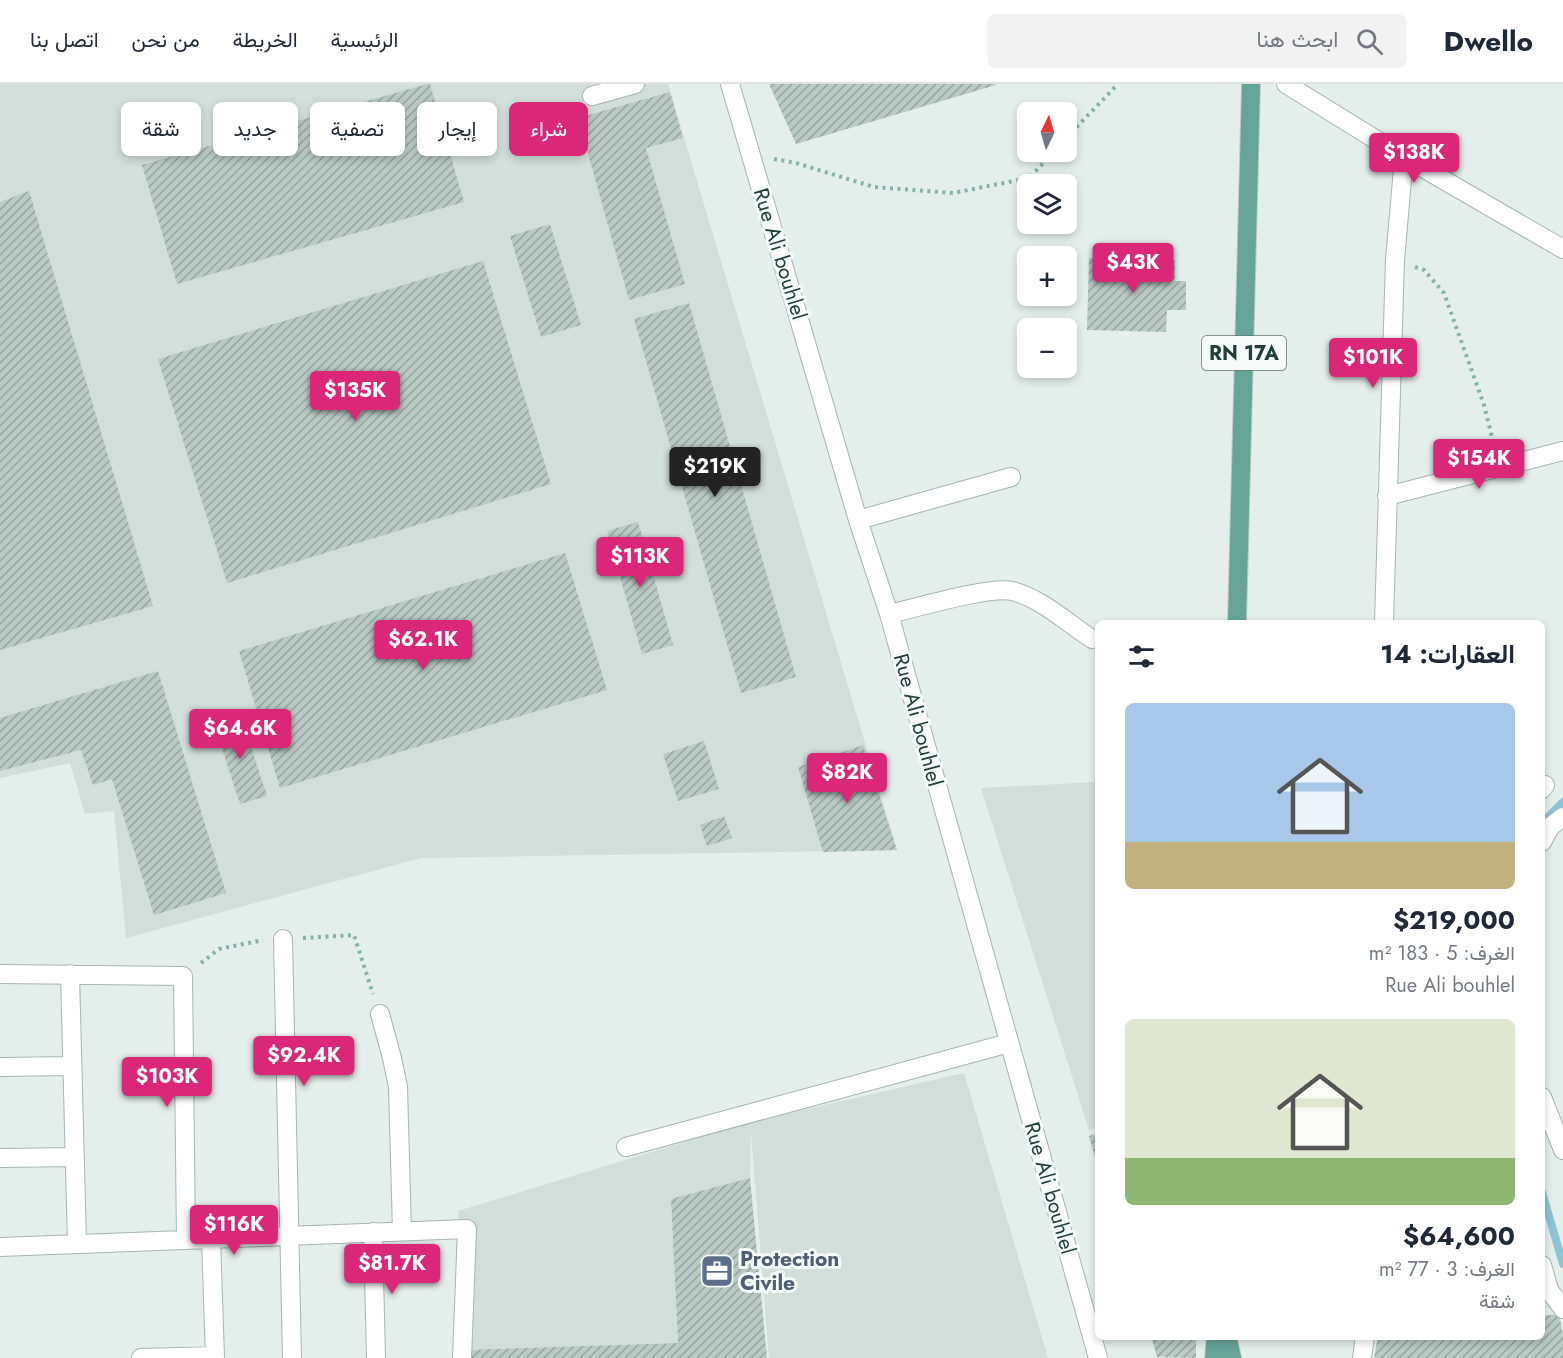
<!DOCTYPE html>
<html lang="ar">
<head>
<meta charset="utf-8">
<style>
  :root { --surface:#fff; --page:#f2f2f3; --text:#1f2937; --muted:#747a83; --line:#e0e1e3; --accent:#db2777 }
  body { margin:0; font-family:Jost,Vazirmatn,sans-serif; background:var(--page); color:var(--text); direction:rtl; height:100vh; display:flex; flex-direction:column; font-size:22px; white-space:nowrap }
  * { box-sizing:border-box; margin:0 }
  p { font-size:20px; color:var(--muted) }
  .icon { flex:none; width:33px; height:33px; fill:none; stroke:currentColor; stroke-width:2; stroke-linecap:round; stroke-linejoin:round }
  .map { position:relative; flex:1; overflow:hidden; direction:ltr }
  .details { position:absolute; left:1095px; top:536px; width:450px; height:720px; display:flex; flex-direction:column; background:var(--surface); border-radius:9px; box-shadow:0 3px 9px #0003; direction:rtl }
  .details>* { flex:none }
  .top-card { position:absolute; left:18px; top:18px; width:570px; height:54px; direction:rtl; display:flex; gap:12px }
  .needle { width:39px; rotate:5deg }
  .buttons { position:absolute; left:1017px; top:18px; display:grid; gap:12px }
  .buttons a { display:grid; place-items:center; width:60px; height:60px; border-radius:9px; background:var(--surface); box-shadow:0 3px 9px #0003; font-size:30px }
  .price { position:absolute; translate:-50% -51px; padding:0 14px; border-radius:6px; background:var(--accent); color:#fff; font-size:20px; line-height:39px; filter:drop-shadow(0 2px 3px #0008) }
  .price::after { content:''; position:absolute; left:50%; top:36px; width:18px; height:14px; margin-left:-9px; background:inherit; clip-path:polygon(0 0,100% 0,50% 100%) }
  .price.on { background:#222; color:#fff }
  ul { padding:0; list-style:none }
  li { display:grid; align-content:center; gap:12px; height:318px; padding:0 30px }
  li span { display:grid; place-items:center; height:186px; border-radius:9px; color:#555 }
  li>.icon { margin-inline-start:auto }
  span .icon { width:108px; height:108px; fill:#fffc; stroke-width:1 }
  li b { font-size:26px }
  h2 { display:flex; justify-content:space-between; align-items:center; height:72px; padding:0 30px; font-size:26px }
  .chip { padding:0 21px; border-radius:9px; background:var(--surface); box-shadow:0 3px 9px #0003; font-size:21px; line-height:54px }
  .chip.on { background:var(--accent); color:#fff }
  header { display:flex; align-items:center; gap:36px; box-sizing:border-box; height:84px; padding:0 30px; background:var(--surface); border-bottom:2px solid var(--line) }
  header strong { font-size:28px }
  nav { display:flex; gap:33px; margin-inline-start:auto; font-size:21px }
  .search { width:420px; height:54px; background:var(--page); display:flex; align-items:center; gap:15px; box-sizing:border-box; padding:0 21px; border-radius:9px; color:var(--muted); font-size:22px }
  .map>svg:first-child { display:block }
</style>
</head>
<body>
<header>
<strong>Dwello</strong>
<div class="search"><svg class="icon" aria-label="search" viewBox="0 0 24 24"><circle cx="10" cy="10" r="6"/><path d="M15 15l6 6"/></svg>ابحث هنا</div>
<nav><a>الرئيسية</a><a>الخريطة</a><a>من نحن</a><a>اتصل بنا</a></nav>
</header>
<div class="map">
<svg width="1563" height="1274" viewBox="0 0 1563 1274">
  <defs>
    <pattern id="building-hatch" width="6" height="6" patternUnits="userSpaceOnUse" patternTransform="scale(1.5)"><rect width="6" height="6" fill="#b9c9c3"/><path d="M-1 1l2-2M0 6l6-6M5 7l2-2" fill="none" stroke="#96a59f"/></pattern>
  </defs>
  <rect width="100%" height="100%" fill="#e4eeea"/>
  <path fill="#d2ded9" d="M0,0H668L897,766L421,774L126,854L114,727L85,730L70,679L0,694Z
    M1098,698V1043L1089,1046L981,704Z
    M964,989L1048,1274H769L751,1049L750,1094L671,1116L678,1259L465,1266L458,1127L750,1038Z"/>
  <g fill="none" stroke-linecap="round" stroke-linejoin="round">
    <path stroke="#8bc4d4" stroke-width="8" d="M1542,739L1563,718
      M1542,1108L1563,1180"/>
  </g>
  <path fill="url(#building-hatch)" d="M427,0H430L464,118L177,200L142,81Z
    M769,0H996V1L796,60Z
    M670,8L683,54L646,64L685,200L629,216L578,34Z
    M29,107L153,522L0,566V118Z
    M550,140L581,241L541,253L510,152Z
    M1089,174L1175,176V197H1186V226H1167L1166,248L1087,246Z
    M483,177L551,400L227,499L158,275Z
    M689,219L796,593L741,609L634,235Z
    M638,438L673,561L642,570L607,447Z
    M565,469L607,606L280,704L239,567Z
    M158,587L226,809L154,831L112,695L93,701L81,666L0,687V634Z
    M241,632L267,712L240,720L214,640Z
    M704,657L719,705L678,717L663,670Z
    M863,661L897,766L823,768L798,683Z
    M724,732L732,754L707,762L700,741Z
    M1098,1049V1081H1097L1089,1052Z
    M750,1094L767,1274H465V1266L678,1259L671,1115Z
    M1559,1230L1563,1251V1274H1374L1378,1252H1542V1232Z
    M1151,1252H1196V1274L1157,1273Z"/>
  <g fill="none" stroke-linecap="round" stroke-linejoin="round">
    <g stroke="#a6b6b2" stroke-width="20">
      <path id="minor" d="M730,0L858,436L889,530L1098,1274
        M1286,0L1404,73L1563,165
        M592,12L635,0
        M1387,412L1563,367
        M858,436L1011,393
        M889,530C916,524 989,502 1012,507C1039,513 1069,540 1092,555
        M1384,538L1395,176L1404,73
        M1542,705L1545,701
        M1542,758L1550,743L1563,733
        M283,855L292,1274
        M0,890L183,892L186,1155
        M70,890L77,1160
        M380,930L392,974L398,1003L402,1147
        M0,983L72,982
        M1542,1013L1563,1066
        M626,1063L1009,959
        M0,1074L75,1073
        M373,1148L376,1274
        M211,1154L215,1274
        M0,1163L467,1145L462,1274
        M1542,1181L1549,1206L1563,1225
        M141,1274L215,1272
        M1362,1274L1365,1252"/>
    </g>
    <g stroke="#c1cac8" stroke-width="20">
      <path id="major" d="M1237,538L1251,0
        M1227,1252L1232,1274
        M1214,1274L1216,1252"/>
    </g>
    <path stroke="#83b2a6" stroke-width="4" stroke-dasharray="3 4.5" stroke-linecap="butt" d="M1066,54L1118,0
      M774,75L796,79L874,103L953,109L1029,94L1054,68
      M1415,183L1424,186L1444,209L1484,321L1494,361
      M303,854L354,851L373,910
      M201,879L219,865L263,856"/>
    <use href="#minor" stroke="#fff" stroke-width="18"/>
    <use href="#major" stroke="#67a498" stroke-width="18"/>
  </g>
  <defs>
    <g id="office-square" transform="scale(1.725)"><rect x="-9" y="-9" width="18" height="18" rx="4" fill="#5c6f8a" stroke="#f5faf8"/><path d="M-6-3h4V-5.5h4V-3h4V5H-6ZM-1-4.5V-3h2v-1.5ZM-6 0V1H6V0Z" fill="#fff"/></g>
  </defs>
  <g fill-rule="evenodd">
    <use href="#office-square" x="717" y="1187"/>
  </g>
  <g text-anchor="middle" stroke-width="6" stroke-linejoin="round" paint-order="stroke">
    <rect fill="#f5faf8" stroke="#617873" stroke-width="1.5" x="1202" y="252" width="84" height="34" rx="4.5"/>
    <g font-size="20" font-weight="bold" fill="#22403a">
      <text x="1244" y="276">RN 17A</text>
    </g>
    <g font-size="21" fill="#22403a" stroke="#f5faf8">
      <text transform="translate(780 170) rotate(73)" y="7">Rue Ali bouhlel</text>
      <text transform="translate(918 636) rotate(75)" y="7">Rue Ali bouhlel</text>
      <text transform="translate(1050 1104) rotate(74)" y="7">Rue Ali bouhlel</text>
    </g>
    <g font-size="21" font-weight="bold" fill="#4e5e75" stroke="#f5faf8" text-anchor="start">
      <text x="740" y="1182">Protection<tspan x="740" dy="24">Civile</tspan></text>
    </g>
  </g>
</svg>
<div class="buttons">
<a><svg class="needle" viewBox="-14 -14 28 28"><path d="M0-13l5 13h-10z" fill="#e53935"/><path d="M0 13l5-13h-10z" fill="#747a83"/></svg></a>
<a><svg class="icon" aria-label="layers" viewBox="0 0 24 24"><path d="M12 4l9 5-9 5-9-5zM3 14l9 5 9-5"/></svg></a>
<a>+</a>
<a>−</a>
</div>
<b class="price" style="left:1414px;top:100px">$138K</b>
<b class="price" style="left:1133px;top:210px">$43K</b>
<b class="price" style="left:1373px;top:305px">$101K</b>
<b class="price" style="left:355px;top:338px">$135K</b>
<b class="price" style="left:1479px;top:406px">$154K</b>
<b class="price on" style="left:715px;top:414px">$219K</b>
<b class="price" style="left:640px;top:504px">$113K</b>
<b class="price" style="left:423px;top:587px">$62.1K</b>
<b class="price" style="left:240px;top:676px">$64.6K</b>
<b class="price" style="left:847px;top:720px">$82K</b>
<b class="price" style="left:304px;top:1003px">$92.4K</b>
<b class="price" style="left:167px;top:1024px">$103K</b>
<b class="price" style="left:234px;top:1172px">$116K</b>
<b class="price" style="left:392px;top:1211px">$81.7K</b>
<div class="top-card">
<a class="chip on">شراء</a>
<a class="chip">إيجار</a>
<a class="chip">تصفية</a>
<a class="chip">جديد</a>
<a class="chip">شقة</a>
</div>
<section class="details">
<h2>العقارات: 14<svg class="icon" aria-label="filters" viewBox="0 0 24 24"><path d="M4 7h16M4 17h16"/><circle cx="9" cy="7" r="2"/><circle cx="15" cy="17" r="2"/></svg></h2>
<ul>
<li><span style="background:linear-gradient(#a9c7e8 75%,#c2b280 0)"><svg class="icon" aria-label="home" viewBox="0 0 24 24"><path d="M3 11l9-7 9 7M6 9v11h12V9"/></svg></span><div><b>$219,000</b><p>الغرف: 5 · 183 m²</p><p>Rue Ali bouhlel</p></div></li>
<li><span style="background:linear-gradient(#dfe7d0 75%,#8fb573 0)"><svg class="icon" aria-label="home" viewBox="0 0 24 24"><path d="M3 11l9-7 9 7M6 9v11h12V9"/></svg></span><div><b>$64,600</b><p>الغرف: 3 · 77 m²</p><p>شقة</p></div></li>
</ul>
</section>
</div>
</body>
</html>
